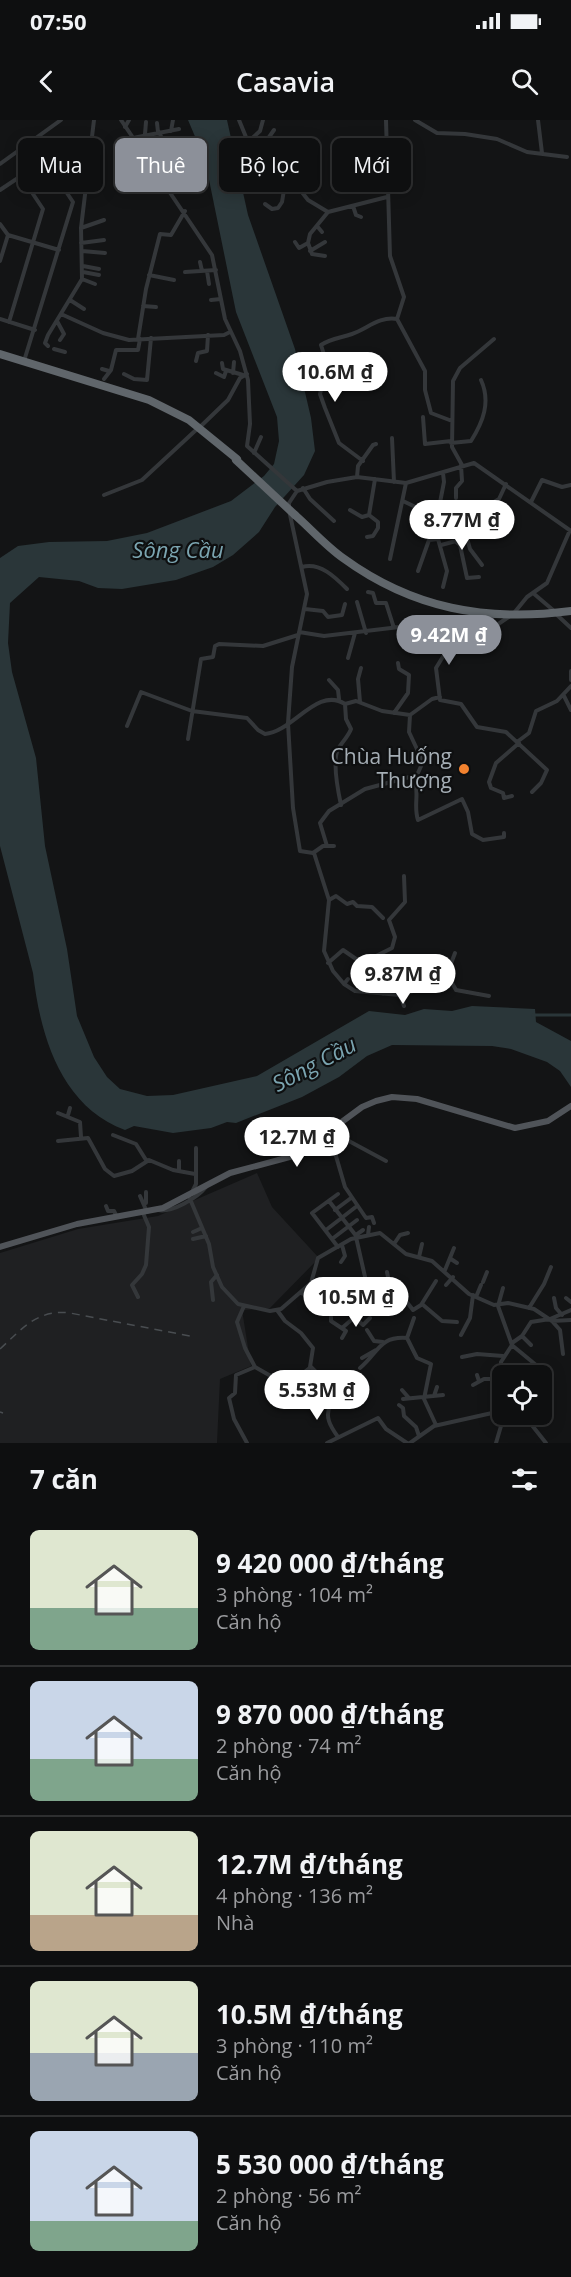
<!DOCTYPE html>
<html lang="vi">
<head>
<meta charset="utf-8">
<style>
  :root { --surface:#0e0f10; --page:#1c1d1e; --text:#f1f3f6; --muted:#9b9c9f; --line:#2e2f30; --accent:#8c9099 }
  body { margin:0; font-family:"Open Sans",sans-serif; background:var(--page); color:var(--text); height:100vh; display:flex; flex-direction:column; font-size:22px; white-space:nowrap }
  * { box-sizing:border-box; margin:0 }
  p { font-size:20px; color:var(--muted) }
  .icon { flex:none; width:33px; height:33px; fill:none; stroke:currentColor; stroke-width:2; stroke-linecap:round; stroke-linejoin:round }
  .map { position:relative; height:1323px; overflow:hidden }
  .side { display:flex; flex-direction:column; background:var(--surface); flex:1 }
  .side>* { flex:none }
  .guide { position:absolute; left:18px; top:18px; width:536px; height:54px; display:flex; gap:12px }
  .tools { position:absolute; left:492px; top:1245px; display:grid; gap:12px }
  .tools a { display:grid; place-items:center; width:60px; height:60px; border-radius:9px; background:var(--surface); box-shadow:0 3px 15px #0003,0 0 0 2px var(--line); font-size:30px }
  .price { position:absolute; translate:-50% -51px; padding:0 14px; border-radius:21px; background:#fff; color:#222; font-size:20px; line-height:39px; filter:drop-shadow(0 2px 3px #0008) }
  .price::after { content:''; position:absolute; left:50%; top:36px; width:18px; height:14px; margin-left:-9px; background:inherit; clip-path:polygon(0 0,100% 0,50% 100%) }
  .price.current { background:var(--accent); color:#fff }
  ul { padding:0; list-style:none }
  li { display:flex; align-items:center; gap:18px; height:150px; padding:0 30px }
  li+li { border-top:2px solid var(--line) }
  li span { display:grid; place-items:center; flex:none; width:168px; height:120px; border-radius:9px; color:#555 }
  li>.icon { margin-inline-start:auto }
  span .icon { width:72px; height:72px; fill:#fffc; stroke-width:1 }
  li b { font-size:26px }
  h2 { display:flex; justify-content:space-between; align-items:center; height:72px; padding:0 30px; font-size:26px }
  .chip { padding:0 21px; border-radius:9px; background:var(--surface); box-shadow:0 3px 15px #0003,0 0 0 2px var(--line); font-size:21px; line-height:54px }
  .chip.current { background:var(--accent); color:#fff }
  .status { display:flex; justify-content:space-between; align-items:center; height:42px; padding:0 30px; background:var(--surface); direction:ltr }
  .status svg { height:16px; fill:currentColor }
  header { display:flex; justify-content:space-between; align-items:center; height:78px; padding:0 30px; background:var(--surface); font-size:27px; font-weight:600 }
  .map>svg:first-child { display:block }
</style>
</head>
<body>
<div class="status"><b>07:50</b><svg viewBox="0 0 49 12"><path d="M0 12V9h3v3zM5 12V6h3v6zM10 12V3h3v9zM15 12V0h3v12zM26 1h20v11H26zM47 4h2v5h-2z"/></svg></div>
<header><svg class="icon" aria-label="back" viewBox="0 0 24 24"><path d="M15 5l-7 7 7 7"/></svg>Casavia<svg class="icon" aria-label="search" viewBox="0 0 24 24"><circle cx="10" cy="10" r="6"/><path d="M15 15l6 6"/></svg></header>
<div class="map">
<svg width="571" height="1323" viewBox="0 0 571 1323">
  <rect width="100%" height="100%" fill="#131415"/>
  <path fill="#1f2022" d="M257,1053L272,1087L319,1138L270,1188L242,1190L251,1246L220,1259L217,1323H0V1133L78,1109L158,1096Z"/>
  <path fill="#2a3639" d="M188,0H227L248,95L295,229L311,298L315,331L304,355L275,387L259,412L233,435L213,447L176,460L122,469L98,468L79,461L39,457L10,483L8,523L12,552L36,638L45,726L67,829L77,896L94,937L107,957L120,969L147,976L173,975L257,956L369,891L405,895L424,889L452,891L472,886L535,889L536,902L571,921V967L560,951L547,942L511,929L492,926L392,925L367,936L339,957L302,977L236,1003L227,1002L211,1008L173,1013L134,1006L125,1010C60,986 40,914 33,853L0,726V438L18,426L49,422L107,421L147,413L231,381L264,356L274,344L279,321L277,297L236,192L205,40Z"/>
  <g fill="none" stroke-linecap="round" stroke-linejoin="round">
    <path stroke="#2a3639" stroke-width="3" d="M533,895H571"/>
    <path stroke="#34373a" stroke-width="4" d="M121,0L212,135L225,199L240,231L248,260L250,304L247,326L297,371
      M239,0L248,22L262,34L270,48L301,71L308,80L328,92L387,77
      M386,0L390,136L404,177L397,199L425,251V270L431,293L452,301
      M415,0L437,13L465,14L497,19L527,32L567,37
      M538,0L542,33
      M157,3L158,12
      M125,7L129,0
      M171,11L173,0
      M159,12L166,27
      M145,14L146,2
      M133,18L179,9
      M248,22L260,11L263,0
      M0,44L61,0
      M269,45L274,35L267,20L274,10
      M155,49L174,44
      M0,70L45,40
      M170,71L185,69
      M301,71L308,61
      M265,84L272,89L278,88L282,82L286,58
      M353,86L356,95L361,97
      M0,104L8,115L0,141
      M317,106L322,112
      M81,108L104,100
      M8,115L59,130
      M295,122L299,128L308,123
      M81,123L104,120
      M82,131L105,133
      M310,131L325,122
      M325,136L312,134L308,123L310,114L328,92
      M200,142L202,151
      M83,146L99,149
      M207,151L209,164
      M83,152L99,155
      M185,152L216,150
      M149,155L174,160
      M82,159L95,164
      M70,180L84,189
      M211,180L221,179
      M143,186L156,187
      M61,194L103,213L129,220L224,215L230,212
      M0,199L35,210
      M57,201L64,214L60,220
      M9,202L43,89L21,56
      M138,219L146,169L160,114L171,115L185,91
      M48,226L45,223L48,215L82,159L81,108L94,0
      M54,229L65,232
      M24,241L73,82L32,21
      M196,241L198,233L207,231L208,215
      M222,243L223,249L243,255
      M102,249L109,251
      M216,253L224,257L226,251
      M233,253L234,242
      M124,254L134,259L147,260L151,218
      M104,259L111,250L116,230H138L140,219
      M423,297L425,324L451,321
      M201,306L228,280L240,258L247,254
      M392,318L394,362
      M451,323L471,321C483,302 491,282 481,260
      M254,333L261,317
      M363,341L339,323L325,288L320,274L327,244L321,225C331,218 341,218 352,214C367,209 379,196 397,199
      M462,345L452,327L453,261L460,248L494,219
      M357,357L358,346L373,325L376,324
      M303,368L310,379L334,401
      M104,375L142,360L196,310
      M456,378V368L462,361L461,345
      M403,381L426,392L437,394
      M531,382L542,360L562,367L571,365
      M350,390L362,397L369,395L378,402V408L373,416L367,417
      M369,395L375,359
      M467,418L470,429L482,445
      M456,422L460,425L467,458L479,457
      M441,425L471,417L470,407L486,398L489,385L499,379L506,364
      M390,439L406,363
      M302,447C320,442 335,457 347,469
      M418,451L429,420L438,419
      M443,467L447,451L438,419L441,407L437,398L444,362L443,353
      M368,472L373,473L376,483H386L394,508
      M533,473L553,490
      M357,482L366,513
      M305,489L323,491L328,497L342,495L345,484
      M514,493L527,477L547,463L570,410
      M556,494L571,508
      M299,512L324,516L416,505L456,516L491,509L510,496
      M449,516L447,530L436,548L440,580L461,584L477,607L506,612L547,650L541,663L532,672
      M348,538L355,513
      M571,551V560
      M329,560L338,570L339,579
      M564,576L571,590
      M360,582L358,559L361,548
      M394,593L408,573L409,555L399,549L398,543
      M127,606L141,572L192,591L247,598L258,610L265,614C293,612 317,566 345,584L356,581L382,591L410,595
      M188,619L201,539L213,537L215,526L219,524L263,526L298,515
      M517,622L529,613L536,591L557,581L571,566
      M414,657C420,674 413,685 418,700L462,679L468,692L472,714L483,720L504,717V713
      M512,676L504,678L503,673L491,668L489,662L496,643L519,623
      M341,685C338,671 332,642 338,629C342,622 348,617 351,609L346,599L345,584
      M327,726L320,703L329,691L365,669L417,655L423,642L409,612L410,595L432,579L440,577
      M334,726H323L313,733L300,731L293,688L288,603L292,547L307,474L289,390V383L297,371L327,362L357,357L406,363L474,343L571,411
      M314,733L329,780L324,831L333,851L344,864L355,871L400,875L419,869L447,854L455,833
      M329,780L336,776L347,784L353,782L357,786L372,787L383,798
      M373,838L379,862L385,868
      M328,843L343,830L359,841L370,839L392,828L395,817L389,800L405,782L404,756
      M393,848L398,852
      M447,854L456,870L489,876
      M344,864L348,859
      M383,874L396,850
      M400,875L404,886
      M58,993L80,1002L81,1017
      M68,995L70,988
      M340,1006L331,1019L345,1067L366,1098L372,1097L374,1103
      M113,1015L136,1024L146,1040
      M332,1020L341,1013L347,1020L386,1041
      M58,1021L88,1018L105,1049L114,1056L132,1051L149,1040L173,1050L195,1054
      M179,1041V1051
      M146,1072V1083
      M192,1072L196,1064V1028
      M140,1076L147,1092
      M190,1079L209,1124L213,1147L222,1167L238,1184L270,1191L281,1189L311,1163L318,1138L351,1119L380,1113L406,1134L432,1141L469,1174L494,1185L508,1183L534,1189L552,1201L571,1200
      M329,1081L357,1117
      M106,1086L108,1091H114L117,1097
      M158,1090C172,1093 197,1078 206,1067
      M335,1090L351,1078
      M326,1110L357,1086
      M193,1112L202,1108
      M356,1115L363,1110
      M368,1115L369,1107
      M193,1119L206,1116
      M332,1119L357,1100
      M394,1124L400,1115L408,1113
      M338,1127L312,1093L338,1074
      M419,1137L422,1124
      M451,1139L457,1143
      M341,1142L345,1136L342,1125
      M445,1150L454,1128
      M483,1162L487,1152
      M446,1165L453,1157
      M349,1167L360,1183
      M368,1170L385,1172L387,1178L406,1181L413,1190L421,1185L436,1161
      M375,1171L377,1165L389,1162L387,1152
      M301,1173L320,1179
      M138,1177L132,1165L142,1154L146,1145L149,1107L143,1093
      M476,1177L481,1165
      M554,1178L556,1188L562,1195
      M566,1178L571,1182
      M213,1180L211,1162L217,1155
      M361,1183L362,1189L367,1190
      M422,1184L442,1201L457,1202
      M244,1186L237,1202L245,1228L255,1247L283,1263L298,1257L311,1247L324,1260L323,1272L331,1283L336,1284
      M529,1188L544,1164L551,1147
      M277,1190L285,1201L301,1213L313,1228L310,1247
      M331,1197V1201L346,1211L342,1218
      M354,1197L363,1205L370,1198
      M414,1198L407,1218L417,1238L431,1244L424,1279L436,1305
      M552,1201L560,1210L563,1234
      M342,1208L357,1195L368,1170L356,1117
      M367,1210L374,1221L383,1222
      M461,1215L470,1198L473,1175
      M522,1216L531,1225
      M512,1223L522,1216L531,1202L550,1199L571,1190
      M513,1226L536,1245L541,1256
      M462,1237L477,1234L503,1236
      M362,1238L376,1230
      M360,1248C379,1232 379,1216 407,1218
      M477,1255L479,1261
      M473,1265L484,1259H501
      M402,1270L409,1278
      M434,1276L437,1267
      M403,1279L443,1275
      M331,1283C324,1296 330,1306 338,1317
      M399,1285L403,1288L404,1296L416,1307L419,1316
      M523,1294L546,1323
      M247,1323L234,1299L229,1278L235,1273L236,1255L255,1247
      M327,1323L378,1298L386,1309L407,1323
      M410,1323L434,1306L501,1291
      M496,1323L501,1306V1242L512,1225L498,1186L503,1168"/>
    <path stroke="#505459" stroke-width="6" d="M0,1127L77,1104L163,1088L230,1053L297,1035L362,987L376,981L392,977L417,979L515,1008L548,1001L571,986"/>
    <path stroke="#60666b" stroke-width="8" d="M0,234L149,280L189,300L237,339
      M295,395C311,409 326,426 343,438C413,489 486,502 571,491"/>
    <path stroke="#494d51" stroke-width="1.5" stroke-dasharray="8 6" stroke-linecap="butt" d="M0,1229C22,1209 37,1189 70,1193L195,1217
      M0,1292L3,1293"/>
    <path stroke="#60666b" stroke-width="8" d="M236,340L295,395"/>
  </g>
  <circle fill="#f2822f" stroke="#0e0f10" stroke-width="2" cx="464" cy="649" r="6"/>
  <g text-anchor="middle" stroke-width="4.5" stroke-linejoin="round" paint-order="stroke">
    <g font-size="21" fill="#a5aeb5" stroke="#0e0f10" text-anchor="end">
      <text x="452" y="644">Chùa Huống<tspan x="452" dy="24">Thượng</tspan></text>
    </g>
    <g font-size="22" font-style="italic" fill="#7ba5b1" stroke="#0e0f10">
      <text x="178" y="438">Sông Cầu</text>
      <text transform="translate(314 944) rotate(-28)" y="8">Sông Cầu</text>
    </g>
  </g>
</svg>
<div class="tools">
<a><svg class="icon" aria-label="locate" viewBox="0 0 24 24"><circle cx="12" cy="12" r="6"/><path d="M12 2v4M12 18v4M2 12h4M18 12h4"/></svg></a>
</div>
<b class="price" style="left:335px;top:283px">10.6M ₫</b>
<b class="price" style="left:462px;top:431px">8.77M ₫</b>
<b class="price current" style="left:449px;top:546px">9.42M ₫</b>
<b class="price" style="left:403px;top:885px">9.87M ₫</b>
<b class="price" style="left:297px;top:1048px">12.7M ₫</b>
<b class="price" style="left:356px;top:1208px">10.5M ₫</b>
<b class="price" style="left:317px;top:1301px">5.53M ₫</b>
<div class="guide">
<a class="chip">Mua</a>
<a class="chip current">Thuê</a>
<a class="chip">Bộ lọc</a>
<a class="chip">Mới</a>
</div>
</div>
<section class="side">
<h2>7 căn<svg class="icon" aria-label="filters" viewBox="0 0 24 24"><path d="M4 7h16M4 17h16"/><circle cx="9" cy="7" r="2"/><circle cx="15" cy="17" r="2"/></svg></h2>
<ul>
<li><span style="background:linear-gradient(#dfe7d0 65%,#7fa58c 0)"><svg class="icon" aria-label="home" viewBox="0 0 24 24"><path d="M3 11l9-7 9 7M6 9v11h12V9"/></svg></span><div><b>9 420 000 ₫/tháng</b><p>3 phòng · 104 m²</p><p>Căn hộ</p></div></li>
<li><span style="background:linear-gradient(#c9d6e8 65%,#7fa58c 0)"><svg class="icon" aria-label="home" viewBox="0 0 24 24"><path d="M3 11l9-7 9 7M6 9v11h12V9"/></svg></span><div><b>9 870 000 ₫/tháng</b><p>2 phòng · 74 m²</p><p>Căn hộ</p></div></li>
<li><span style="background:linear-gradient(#dfe7d0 70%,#b9a48a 0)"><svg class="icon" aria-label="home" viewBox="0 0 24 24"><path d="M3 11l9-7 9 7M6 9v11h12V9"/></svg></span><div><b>12.7M ₫/tháng</b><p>4 phòng · 136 m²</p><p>Nhà</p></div></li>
<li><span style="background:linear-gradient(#dfe7d0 60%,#9aa5b1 0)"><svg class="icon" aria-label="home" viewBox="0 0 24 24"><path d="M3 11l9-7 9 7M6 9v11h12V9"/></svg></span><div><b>10.5M ₫/tháng</b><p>3 phòng · 110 m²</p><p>Căn hộ</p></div></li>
<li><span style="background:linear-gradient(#c9d6e8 75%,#7fa58c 0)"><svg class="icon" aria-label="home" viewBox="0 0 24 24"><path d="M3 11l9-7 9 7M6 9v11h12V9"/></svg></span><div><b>5 530 000 ₫/tháng</b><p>2 phòng · 56 m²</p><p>Căn hộ</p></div></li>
</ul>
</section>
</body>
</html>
